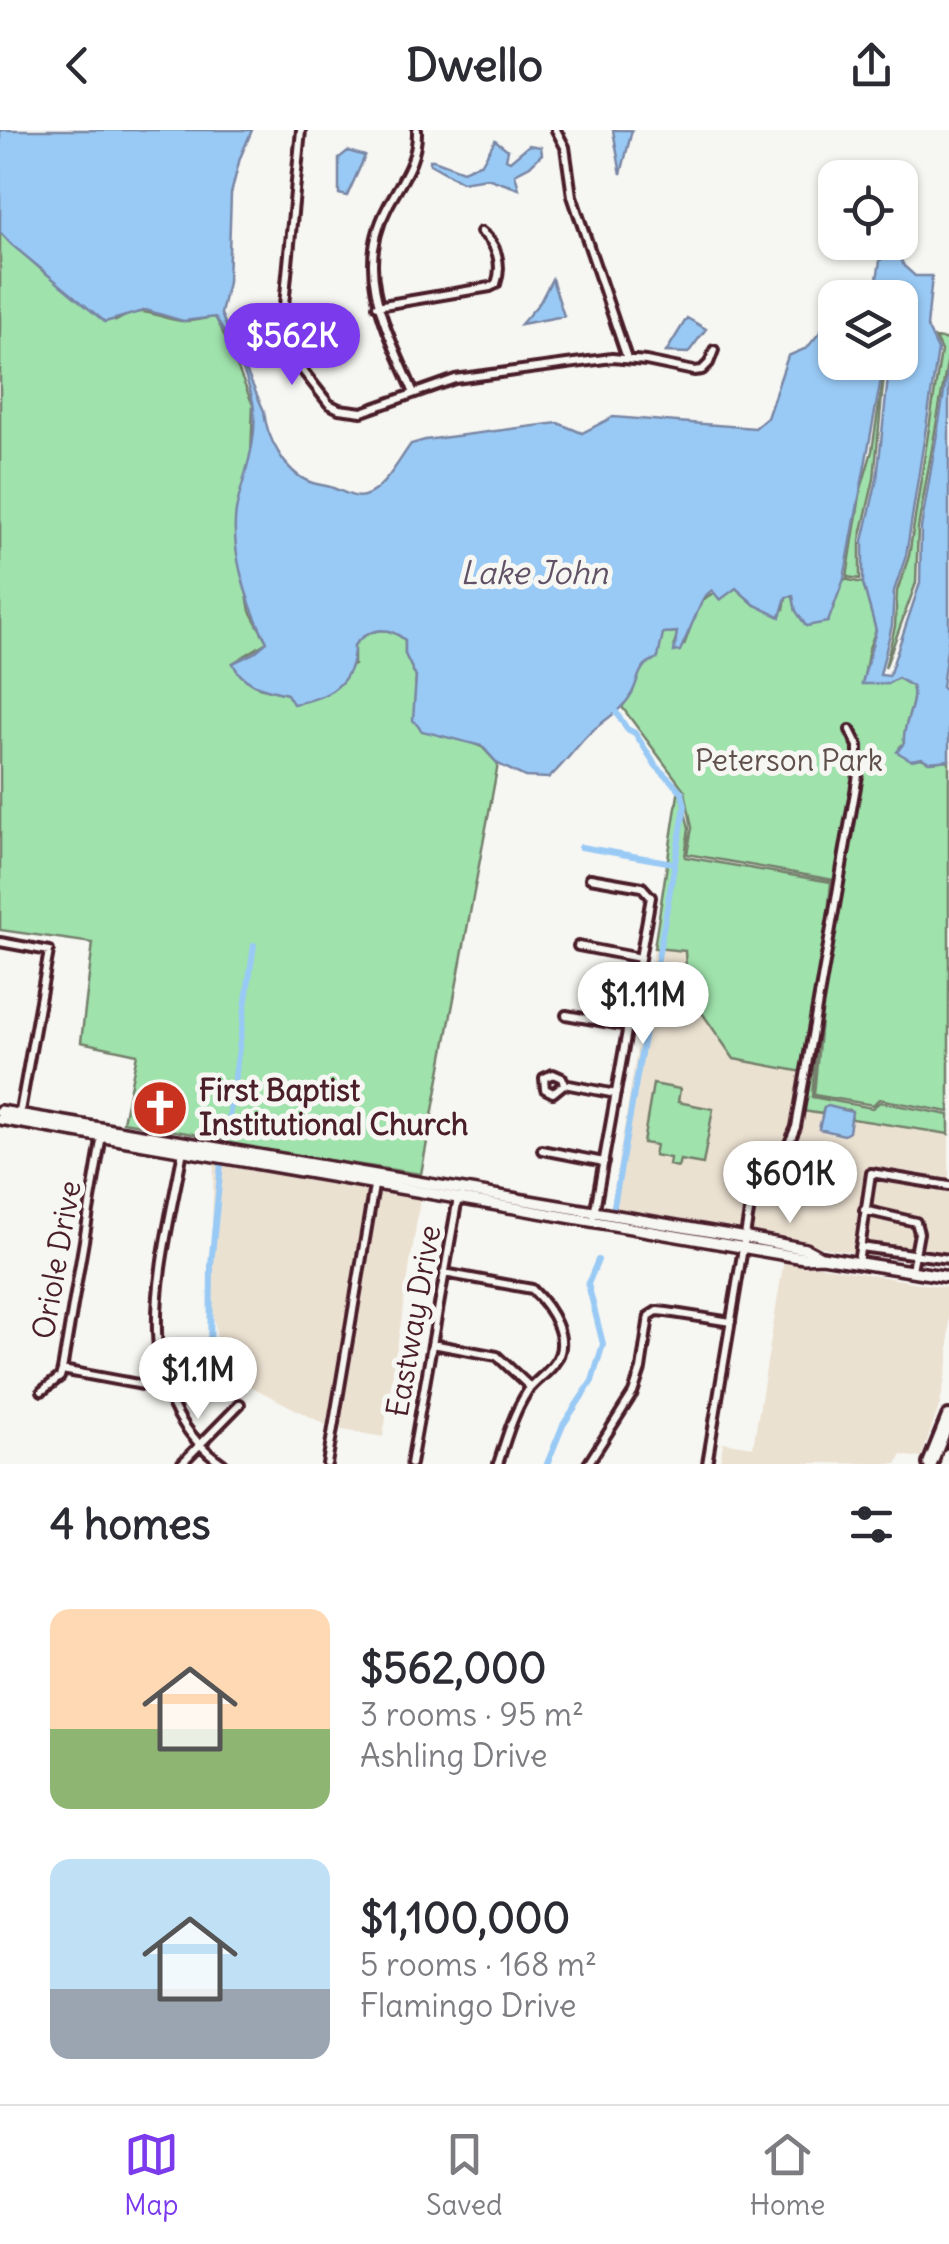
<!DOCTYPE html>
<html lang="en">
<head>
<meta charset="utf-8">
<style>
  :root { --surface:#fff; --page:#f2f2f3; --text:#2b2b33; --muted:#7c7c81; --line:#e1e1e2; --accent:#7c3aed }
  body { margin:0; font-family:Delius,sans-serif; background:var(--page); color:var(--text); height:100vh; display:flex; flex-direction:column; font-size:38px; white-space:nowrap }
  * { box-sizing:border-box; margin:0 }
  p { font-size:32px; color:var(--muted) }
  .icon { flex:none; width:55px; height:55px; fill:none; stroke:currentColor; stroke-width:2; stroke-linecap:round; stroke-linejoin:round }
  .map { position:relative; height:1334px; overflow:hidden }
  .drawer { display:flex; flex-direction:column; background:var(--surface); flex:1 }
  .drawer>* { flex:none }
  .tools { position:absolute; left:818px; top:30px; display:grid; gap:20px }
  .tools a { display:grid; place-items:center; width:100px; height:100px; border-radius:20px; background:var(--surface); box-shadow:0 2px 8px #0004; font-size:50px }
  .price { position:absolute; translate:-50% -85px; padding:0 22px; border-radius:35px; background:#fff; color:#222; font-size:32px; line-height:65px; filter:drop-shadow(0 2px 5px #0008) }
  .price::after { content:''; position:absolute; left:50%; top:60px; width:30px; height:22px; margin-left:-15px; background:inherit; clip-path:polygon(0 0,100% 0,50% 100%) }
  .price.current { background:var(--accent); color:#fff }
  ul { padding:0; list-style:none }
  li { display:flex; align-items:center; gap:30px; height:250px; padding:0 50px }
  li span { display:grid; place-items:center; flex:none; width:280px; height:200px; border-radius:20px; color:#555 }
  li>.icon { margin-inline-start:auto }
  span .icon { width:120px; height:120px; fill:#fffc; stroke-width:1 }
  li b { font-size:42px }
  h2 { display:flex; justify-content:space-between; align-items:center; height:120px; padding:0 50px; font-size:42px }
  header { display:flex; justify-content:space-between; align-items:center; height:130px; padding:0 50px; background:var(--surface); font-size:45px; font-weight:700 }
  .dock { display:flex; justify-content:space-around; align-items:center; height:140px; border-top:2px solid var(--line); background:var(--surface); font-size:28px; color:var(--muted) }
  .dock a { display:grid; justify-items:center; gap:5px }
  .dock .current { color:var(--accent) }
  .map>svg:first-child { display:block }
</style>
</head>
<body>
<header><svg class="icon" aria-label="back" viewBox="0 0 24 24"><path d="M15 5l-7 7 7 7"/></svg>Dwello<svg class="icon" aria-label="share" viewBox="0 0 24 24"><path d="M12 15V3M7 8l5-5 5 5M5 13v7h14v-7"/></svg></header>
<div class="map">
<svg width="949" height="1334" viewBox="0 0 949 1334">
  <rect width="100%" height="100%" fill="#f6f6f2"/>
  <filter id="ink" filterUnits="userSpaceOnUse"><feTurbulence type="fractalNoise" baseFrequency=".01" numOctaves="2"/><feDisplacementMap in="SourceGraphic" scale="20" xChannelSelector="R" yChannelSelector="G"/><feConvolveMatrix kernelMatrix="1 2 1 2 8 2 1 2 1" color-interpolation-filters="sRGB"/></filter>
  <g filter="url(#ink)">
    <path fill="#ebe1d1" d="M654,818L685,820L687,861L734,928L803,942L789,1008L752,1056L742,1104L610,1082Z
      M803,981L822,984L819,995L824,1002L833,1004L844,1005L849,1002L852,989L949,1004V1053L872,1040L868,1042L856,1123L749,1105L755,1065L796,1011Z
      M214,1029L369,1055L330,1297L248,1255L217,1208L210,1164Z
      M874,1046L949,1059V1125L919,1122L923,1102L915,1087L869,1078Z
      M376,1056L421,1064L383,1307L337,1299Z
      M867,1084L912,1092L916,1102L912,1122L863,1115Z
      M784,1130L949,1158V1228L940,1274L921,1328L902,1325L897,1334L720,1332L723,1312L753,1317Z"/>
    <path fill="#9fe2ac" stroke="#74806c" stroke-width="2.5" d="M0,102L44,142L116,191C146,173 151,187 181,191C191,192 204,188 215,187L221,198L253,275L251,327L235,396L250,481L267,512L233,533L259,557L287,564L354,535V515C369,498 387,495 405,510V524L416,547L414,590L482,617L498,634L421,1044L228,1015V1010L123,992L137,924L81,912L93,813L0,800Z
      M935,208L949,210V222L918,398L916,453L885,538L895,496L897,461L909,426L941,221Z
      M885,235L874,349L860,410V449L847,447L861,359L872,321Z
      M844,449L863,453L876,500L869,518L863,553L887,554L898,548L912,556C918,574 902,593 904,613L900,617L929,632L949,630V982L879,969L873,975L814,965L834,750L687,724L692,698L685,661L622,577L633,561L639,539L663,503L678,502L674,515H684C698,480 694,462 736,458L755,475L784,479L786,467L793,466L796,481L834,479L836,464Z
      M679,658L689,698L685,727L831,752L826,805L803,942L734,929L687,861L685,821L654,818Z
      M818,896L812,967L872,978L880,972L949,985V1004L852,989L849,980L824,978L822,984L803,981Z
      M653,954L680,959L678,972L713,979L703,1034L680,1030L678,1037L669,1035L670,1028L654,1025L656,1015L643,1013Z"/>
    <path fill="#99caf5" stroke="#7986a4" stroke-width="2.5" d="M0,0H252L240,28L231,64L228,152L221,184L264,281C266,306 285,343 310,352C317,355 326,355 333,358C342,361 354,369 364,366C384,360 399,330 411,314L425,310L558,293L582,303L613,287L755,298L767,288L788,226L807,218L829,191L835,189V232L884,233L844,449L828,492L806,496L796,481L793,466L786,467L780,487L755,475L736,458L720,470L712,460L704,467L680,521L674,522L677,502L663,503L658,528C637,536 641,545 632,563C622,582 601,591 586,607C573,621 563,635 549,648L525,647L498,634L482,616L422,601L413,590L416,547L405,524V510C387,495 369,498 354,515C354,554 329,568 293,574L287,564C267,559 241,555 233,533L254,523L267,512C247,475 227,413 238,371C246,339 259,306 253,272C247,244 230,211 215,187L183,191L146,180L105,192L11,114L0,102Z
      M613,0H632L621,44L620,39Z
      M495,10L508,20L506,29L510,31L529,15L541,17L542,24L530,36L515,44L519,59L487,48L462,52L430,34V30H434L463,41L482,33Z
      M348,21L365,26L347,66L339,64V28Z
      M888,113H893L904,136L915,146H932L927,197L938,220L906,426L894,461L892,495L880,545L889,546L920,453L921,398L949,233V505L942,557L949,564V630L929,632L922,628L911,630L897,622L904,613C902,593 918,574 912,556L898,548L887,554H862L876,500L863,453V411L877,349L889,239L887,233L900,232V168L874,167L880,131L888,122Z
      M552,149L564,186L521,194L540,172Z
      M687,188L706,199L688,223L666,222Z
      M828,976L852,982L849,1002L844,1005L819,999L824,978Z"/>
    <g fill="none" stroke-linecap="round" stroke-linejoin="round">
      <path stroke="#99caf5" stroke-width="6" d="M581,717L673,733
        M226,1008L254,815
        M614,1076L685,676L682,662L656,636L635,603L627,599L616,582
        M176,1271L210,1235L211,1135L221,1034
        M547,1334L563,1295L592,1251L603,1214L588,1154L598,1130"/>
      <g stroke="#4a1f2b" stroke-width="14">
        <path id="minor" d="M301,0L282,196L293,228L329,274L339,279L362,282L455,249L612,228L646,231L694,241L702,240L709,233L714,220
          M556,0L565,17L572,66L627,228
          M377,176L490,157L496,154C503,135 497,113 481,102
          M413,261C388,202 353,142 387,78C401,51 418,32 417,0
          M590,748L642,757L651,767L594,1085
          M0,812L49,821L19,987
          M578,816L640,828
          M566,885L628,896
          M564,954L553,963L545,959L544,948L553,944L562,948L564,954L616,964
          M183,1020C165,1123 118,1261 223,1334
          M542,1020L604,1032
          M864,1080L916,1092L919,1103L912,1140
          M860,1117L949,1129
          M858,1133L871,1043L949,1056
          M444,1143L532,1159C550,1177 573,1210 554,1234C547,1244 535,1251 527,1262C513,1284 506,1309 498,1334
          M432,1214L497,1226L530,1257
          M62,1240L143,1255L162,1251
          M42,1261L60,1247L62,1240L102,1005
          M181,1334L240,1274
          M327,1334L375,1050
          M411,1334L457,1073L463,1067
          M588,1334L633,1263L641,1239L649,1186L657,1181L667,1182L731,1192
          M707,1334L752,1064L787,1018L796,997L858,645V616L850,600"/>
      </g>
      <g stroke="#4a1f2b" stroke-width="16">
        <path id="tertiary" d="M0,981L753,1109L806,1119L819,1126
          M0,989L804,1128L822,1127L949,1147"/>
      </g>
      <g stroke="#4a1f2b" stroke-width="20">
        <path id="motorway" d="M930,1334L949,1287
          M947,1334L949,1325"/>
      </g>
      <use href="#minor" stroke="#f6f6f2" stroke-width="6"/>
      <use href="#tertiary" stroke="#f6f6f2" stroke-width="9"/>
      <use href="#motorway" stroke="#f6f6f2" stroke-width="12"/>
    </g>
  </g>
  <defs>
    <g id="church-disc" transform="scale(2.875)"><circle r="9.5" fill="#c8321e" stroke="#f6f6f2"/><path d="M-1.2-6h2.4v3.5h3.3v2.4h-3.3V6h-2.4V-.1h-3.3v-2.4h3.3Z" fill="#fff"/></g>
  </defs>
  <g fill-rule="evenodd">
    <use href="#church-disc" x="160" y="978"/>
  </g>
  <g text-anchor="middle" stroke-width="10" stroke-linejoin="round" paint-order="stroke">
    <g font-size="30" fill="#5f504b" stroke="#f6f6f2">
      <text x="789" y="641">Peterson Park</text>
    </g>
    <g font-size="30" font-weight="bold" fill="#4a1f2b" stroke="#f6f6f2" text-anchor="start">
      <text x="199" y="971">First Baptist<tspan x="199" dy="34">Institutional Church</tspan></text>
    </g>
    <g font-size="30" fill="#4a1f2b" stroke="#f6f6f2">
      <text transform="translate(57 1130) rotate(-80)" y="10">Oriole Drive</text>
      <text transform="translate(414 1191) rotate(-80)" y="10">Eastway Drive</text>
    </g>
    <g font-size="32" font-style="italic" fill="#625268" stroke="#f6f6f2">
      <text x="534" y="454">Lake John</text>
    </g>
  </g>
</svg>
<div class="tools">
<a><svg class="icon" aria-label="locate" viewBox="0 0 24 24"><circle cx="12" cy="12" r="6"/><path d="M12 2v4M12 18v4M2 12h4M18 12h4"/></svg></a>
<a><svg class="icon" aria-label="layers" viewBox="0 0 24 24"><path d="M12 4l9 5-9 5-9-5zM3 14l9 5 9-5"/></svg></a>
</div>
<b class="price current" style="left:292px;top:258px">$562K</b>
<b class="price" style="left:643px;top:917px">$1.11M</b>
<b class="price" style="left:790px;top:1096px">$601K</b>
<b class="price" style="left:198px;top:1292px">$1.1M</b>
</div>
<section class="drawer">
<h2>4 homes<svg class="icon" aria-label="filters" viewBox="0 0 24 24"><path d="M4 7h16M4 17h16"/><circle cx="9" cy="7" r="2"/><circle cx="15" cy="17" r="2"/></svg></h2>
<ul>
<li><span style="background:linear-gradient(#ffd9b3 60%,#8fb573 0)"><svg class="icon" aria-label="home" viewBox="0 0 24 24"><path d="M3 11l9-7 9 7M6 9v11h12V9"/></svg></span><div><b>$562,000</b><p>3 rooms · 95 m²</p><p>Ashling Drive</p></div></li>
<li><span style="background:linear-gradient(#bfe0f5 65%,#9aa5b1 0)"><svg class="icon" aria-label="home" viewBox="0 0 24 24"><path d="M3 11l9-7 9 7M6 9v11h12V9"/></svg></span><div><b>$1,100,000</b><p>5 rooms · 168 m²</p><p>Flamingo Drive</p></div></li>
</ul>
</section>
<nav class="dock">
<a class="current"><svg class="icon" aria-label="map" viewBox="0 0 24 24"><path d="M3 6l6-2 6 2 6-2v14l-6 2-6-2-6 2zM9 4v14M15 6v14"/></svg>Map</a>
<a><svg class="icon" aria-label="saved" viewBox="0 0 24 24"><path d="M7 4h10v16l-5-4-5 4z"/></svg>Saved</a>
<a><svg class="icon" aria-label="home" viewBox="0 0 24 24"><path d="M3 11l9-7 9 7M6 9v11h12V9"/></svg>Home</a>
</nav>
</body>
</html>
